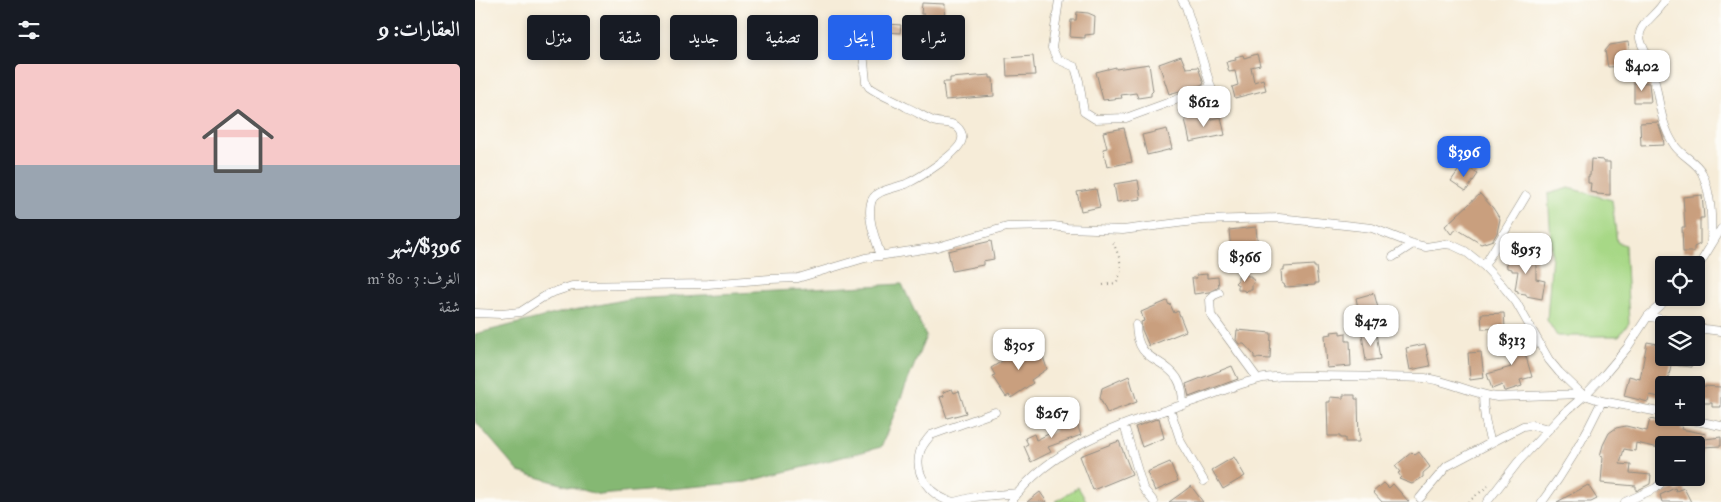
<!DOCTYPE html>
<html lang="ar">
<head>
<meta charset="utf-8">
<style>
  :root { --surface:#171b24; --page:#242831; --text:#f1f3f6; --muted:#9ea1a6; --line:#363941; --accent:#2563eb }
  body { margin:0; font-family:"IM FELL Double Pica",Amiri,serif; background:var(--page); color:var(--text); direction:rtl; height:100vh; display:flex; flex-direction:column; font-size:19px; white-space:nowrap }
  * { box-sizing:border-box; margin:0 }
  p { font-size:16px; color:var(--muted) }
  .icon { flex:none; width:28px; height:28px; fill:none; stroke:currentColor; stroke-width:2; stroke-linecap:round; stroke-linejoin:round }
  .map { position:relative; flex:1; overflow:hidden; direction:ltr }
  .sheet { display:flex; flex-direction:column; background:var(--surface); width:475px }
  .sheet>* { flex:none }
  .hud { position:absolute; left:15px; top:15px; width:475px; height:45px; direction:rtl; display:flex; gap:10px }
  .tools { position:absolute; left:1180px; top:256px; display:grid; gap:10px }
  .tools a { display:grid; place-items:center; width:50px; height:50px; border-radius:5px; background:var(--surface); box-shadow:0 2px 8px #0003; font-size:25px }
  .price { position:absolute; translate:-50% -42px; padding:0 11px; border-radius:10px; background:#fff; color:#222; font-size:16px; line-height:32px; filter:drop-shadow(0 1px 2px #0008) }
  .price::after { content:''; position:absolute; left:50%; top:30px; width:15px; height:11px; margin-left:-8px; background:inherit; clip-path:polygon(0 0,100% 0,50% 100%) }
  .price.current { background:var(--accent); color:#fff }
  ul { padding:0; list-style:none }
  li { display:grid; align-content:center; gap:10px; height:265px; padding:0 15px }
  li+li { border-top:1px solid var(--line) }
  li span { display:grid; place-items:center; height:155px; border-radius:5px; color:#555 }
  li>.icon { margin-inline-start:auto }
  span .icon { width:90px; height:90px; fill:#fffc; stroke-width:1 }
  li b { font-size:21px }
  h2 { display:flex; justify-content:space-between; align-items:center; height:60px; padding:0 15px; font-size:21px }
  .chip { padding:0 18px; border-radius:5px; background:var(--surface); box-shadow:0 2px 8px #0003; font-size:18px; line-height:45px }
  .chip.current { background:var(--accent); color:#fff }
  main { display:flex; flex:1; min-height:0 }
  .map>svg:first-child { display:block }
</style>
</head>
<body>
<main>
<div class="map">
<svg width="1246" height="502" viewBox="0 0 1246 502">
  <rect width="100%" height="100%" fill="#fdfcf7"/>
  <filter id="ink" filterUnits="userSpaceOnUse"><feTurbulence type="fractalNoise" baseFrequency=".02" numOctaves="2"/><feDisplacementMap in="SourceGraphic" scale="10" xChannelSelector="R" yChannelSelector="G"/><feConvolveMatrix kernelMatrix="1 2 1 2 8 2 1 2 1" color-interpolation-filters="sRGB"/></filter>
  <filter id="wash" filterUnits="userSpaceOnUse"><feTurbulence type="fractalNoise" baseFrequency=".0096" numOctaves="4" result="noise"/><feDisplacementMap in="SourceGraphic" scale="20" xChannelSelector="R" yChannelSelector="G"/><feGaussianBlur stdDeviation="1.12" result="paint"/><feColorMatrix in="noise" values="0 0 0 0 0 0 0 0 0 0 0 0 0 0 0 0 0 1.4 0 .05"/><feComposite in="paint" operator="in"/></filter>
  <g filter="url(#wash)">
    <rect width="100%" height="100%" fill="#f6ecd8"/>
    <path fill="#a7d886" stroke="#698258" d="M1094,188L1137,200L1142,242L1150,245L1154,323L1144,336H1082L1072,320L1077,254L1073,194Z
      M603,487L612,502H580Z"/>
    <path fill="#85b873" stroke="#58724f" d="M427,284L451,336L406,447L271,482L125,495L44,472L0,421V334L84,313L154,299Z"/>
    <g id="blocks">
      <path fill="#c99f7e" d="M447,3L470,4L469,24L449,23V14H446Z
        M602,12L613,13L620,16L619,34L610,35V38L595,37L596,20H601Z
        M413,24L426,25L425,33L412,32Z
        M322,34L337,35L336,49L321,48Z
        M1153,42L1155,53L1152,66L1133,67L1130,51L1135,45Z
        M782,54L785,65L776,67L779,82L788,79L791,90L760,98L757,87L763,85L760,71L754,72L751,62L761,60L760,57L768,55L769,58Z
        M558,56L560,75L532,76L531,58Z
        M706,56L711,68L723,67L729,84L694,94L684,64Z
        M674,64L678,91L676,93V96L663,98L661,93L646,95L647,98L628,100L621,72L641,67V69Z
        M515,75V78H518L519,96L470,100L468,82H475V78Z
        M1159,82L1174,83L1176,102H1159Z
        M725,116L726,121L746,117L750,135L715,142L710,119Z
        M1183,122L1188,137L1189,145L1166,146L1165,123Z
        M649,128L657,162L632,167L628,149L632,148L628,132Z
        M692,129L697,149L672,155L667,135Z
        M1116,159L1128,160V162H1135V195L1122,194V193L1115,192L1116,183H1113V176H1115Z
        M988,164L1003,174L991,191L976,181Z
        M663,180L666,199L642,202L639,184Z
        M621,189L625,207L606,211L602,192Z
        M1005,194L1018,208L1025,219L1022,233L1018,240L1006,244L982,229L976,234L970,226Z
        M1227,195L1229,218H1225V244L1219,247V252H1208L1207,227H1210L1208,197Z
        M781,227L783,248L756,251L754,230Z
        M516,241L519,259L508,261V265L477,271L473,251Z
        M1031,254H1061V279L1070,281L1067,299L1051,296V294L1043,293V291L1040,290L1043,271H1037V269L1032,268Z
        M839,265V267H841L843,283H840V285L810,287L809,284H807L806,270H809V267Z
        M769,272L773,276H776V278L780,281L777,285V290H773L771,292L768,290H763V285L760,283L763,280V276H766Z
        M732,274V278L743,277L744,287L734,292L719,294L717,278H722L721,275Z
        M899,293L903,308L884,313L881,298Z
        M692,301L694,305L695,304L699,313L703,311L711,331L674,346L667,330L666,322L669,321L666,312Z
        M1029,313L1030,328L1007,329L1006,314Z
        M762,330L796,333L795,359L779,358V355L769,344H764L761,340Z
        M865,331V334L871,333V341H875L876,366L852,368L850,335L857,334L856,332Z
        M901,332L905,359L891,361L887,334Z
        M1044,333L1057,377L1045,380L1047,386L1031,391H1029L1027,385L1017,389L1012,374L1036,367L1027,339Z
        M1172,342L1189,345V358H1218L1216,367L1196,365L1192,385H1189V398L1175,395L1173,402L1149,396L1154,376L1165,379Z
        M564,344L572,369L556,380L558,383L536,398L534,395L531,397L517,376L520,375L516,368L535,356Z
        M950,344L955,366L935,370L931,348Z
        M1006,352L1009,378L995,380L993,353Z
        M757,366L763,379L714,397L711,384Z
        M654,376L662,402L632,413L625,398L627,388Z
        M1226,386L1246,387V407H1237V403H1225Z
        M477,389L479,393L484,391L491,413L472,418L465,397L469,396L468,392Z
        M868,395H880V399H883L884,442H870V438H865V436H853L852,402H855V397L868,398Z
        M599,416L606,435L573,447L576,452L556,462L549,446L553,444L550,438L559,434L561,440L580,431L578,424Z
        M684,418L689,438L667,447L660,427Z
        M1175,419L1207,426L1206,429L1231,434L1230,439L1246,437V446L1228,447L1225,463H1221V445H1189V449L1161,443L1160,451L1149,449L1145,464L1156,465L1155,473L1176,475L1175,484L1161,491V486L1126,483L1128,457L1125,456L1128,445L1134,433L1141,428L1151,426L1172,431Z
        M644,441L657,474L618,490L605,456Z
        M937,452L940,455L944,452L955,467L948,473V477L937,484L924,479L926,477L923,473L925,472L920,466Z
        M759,457L770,476L748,489L737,470Z
        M695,462L703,481L680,491L672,472Z
        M909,483L914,488L918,484L934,502H907L898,492Z
        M1113,485L1122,499L1116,502H1082Z
        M716,486L728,502H694L704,495Z
        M1200,488L1201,491L1209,488L1216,502H1187L1185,495Z
        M565,492L572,502H552Z"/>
    </g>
  </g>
  <g filter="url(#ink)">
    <use href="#blocks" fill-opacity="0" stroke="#908c82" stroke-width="1"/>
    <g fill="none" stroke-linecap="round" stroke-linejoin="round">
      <g stroke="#908c82" stroke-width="9">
        <path id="street" d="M584,0L577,48L582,59L600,67L604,81L609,112L620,119L651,118L736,87L711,7L707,0
          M1190,0C1185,12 1167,22 1165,33C1163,41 1172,54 1175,62C1184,89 1183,122 1200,146C1208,157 1221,161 1227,173C1237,195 1237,222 1236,245
          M388,52L391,82L394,87C405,95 419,100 431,107C440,111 449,117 458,121C466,124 474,121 481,126C485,129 488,134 487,139C486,152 444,178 431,184C421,188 398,190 396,203C392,220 401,240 406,256
          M918,257L938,244
          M1009,266L1051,196
          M1221,270L1246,229
          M744,293L739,295L735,299L736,315L783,379
          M0,313L26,314L45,312L73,294L97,286L233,284L295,279L323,278L390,258L462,247L532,227L579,226L592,228L648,230L727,220L804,218L897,228L938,244L951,247L970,244L977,245L990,251L1009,266L1027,285L1041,302L1074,360L1084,372L1107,394L1127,401L1189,413
          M1173,316L1210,325
          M661,325C662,363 686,355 702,378C707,386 708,395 708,405
          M1221,328L1246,331
          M1008,395C1008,412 1011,427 1016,443
          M695,409L706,442L729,481
          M1207,418L1246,426
          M649,425L668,488L679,502
          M945,498L972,466L1048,426L1056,425L1074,429
          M479,502C457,498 438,475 445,452C447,445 452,440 456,435L520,412
          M479,502L499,497L543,493
          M536,502C578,443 654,422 719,401C740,394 762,384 784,379C802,375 822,376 840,376C877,376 914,377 950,378C975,381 997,394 1022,397L1107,394
          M1012,502L1043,462L1087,415L1110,395L1130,374L1152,348L1173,316L1193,298
          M1067,502C1091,470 1110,437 1127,401
          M1150,502L1181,488L1191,478"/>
      </g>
      <path stroke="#908c82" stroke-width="2" stroke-dasharray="1 4" stroke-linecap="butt" d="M628,285L641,283C651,266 643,256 637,239
        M993,502L1013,486"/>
      <use href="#street" stroke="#fff" stroke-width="8"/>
    </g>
  </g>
</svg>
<div class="tools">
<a><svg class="icon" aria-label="locate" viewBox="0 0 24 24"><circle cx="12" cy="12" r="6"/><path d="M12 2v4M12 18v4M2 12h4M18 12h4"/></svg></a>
<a><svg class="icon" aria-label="layers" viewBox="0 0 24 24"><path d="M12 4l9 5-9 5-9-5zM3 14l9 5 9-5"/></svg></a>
<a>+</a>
<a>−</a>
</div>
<b class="price" style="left:1167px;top:92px">$402</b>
<b class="price" style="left:729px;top:128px">$612</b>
<b class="price current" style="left:989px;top:178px">$396</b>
<b class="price" style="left:1051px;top:275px">$953</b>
<b class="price" style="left:770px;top:283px">$366</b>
<b class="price" style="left:896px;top:347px">$472</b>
<b class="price" style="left:1037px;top:366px">$313</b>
<b class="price" style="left:544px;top:371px">$305</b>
<b class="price" style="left:577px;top:439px">$267</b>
<div class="hud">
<a class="chip">شراء</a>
<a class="chip current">إيجار</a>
<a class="chip">تصفية</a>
<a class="chip">جديد</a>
<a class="chip">شقة</a>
<a class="chip">منزل</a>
</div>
</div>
<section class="sheet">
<h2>العقارات: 9<svg class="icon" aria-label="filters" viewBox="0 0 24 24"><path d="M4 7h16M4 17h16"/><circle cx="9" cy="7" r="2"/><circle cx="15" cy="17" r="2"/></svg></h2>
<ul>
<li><span style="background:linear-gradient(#f6c9c9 65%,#9aa5b1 0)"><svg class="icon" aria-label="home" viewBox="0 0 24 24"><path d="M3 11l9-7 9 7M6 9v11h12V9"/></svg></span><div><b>$396/شهر</b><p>الغرف: 3 · 80 m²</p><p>شقة</p></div></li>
</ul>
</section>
</main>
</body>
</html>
